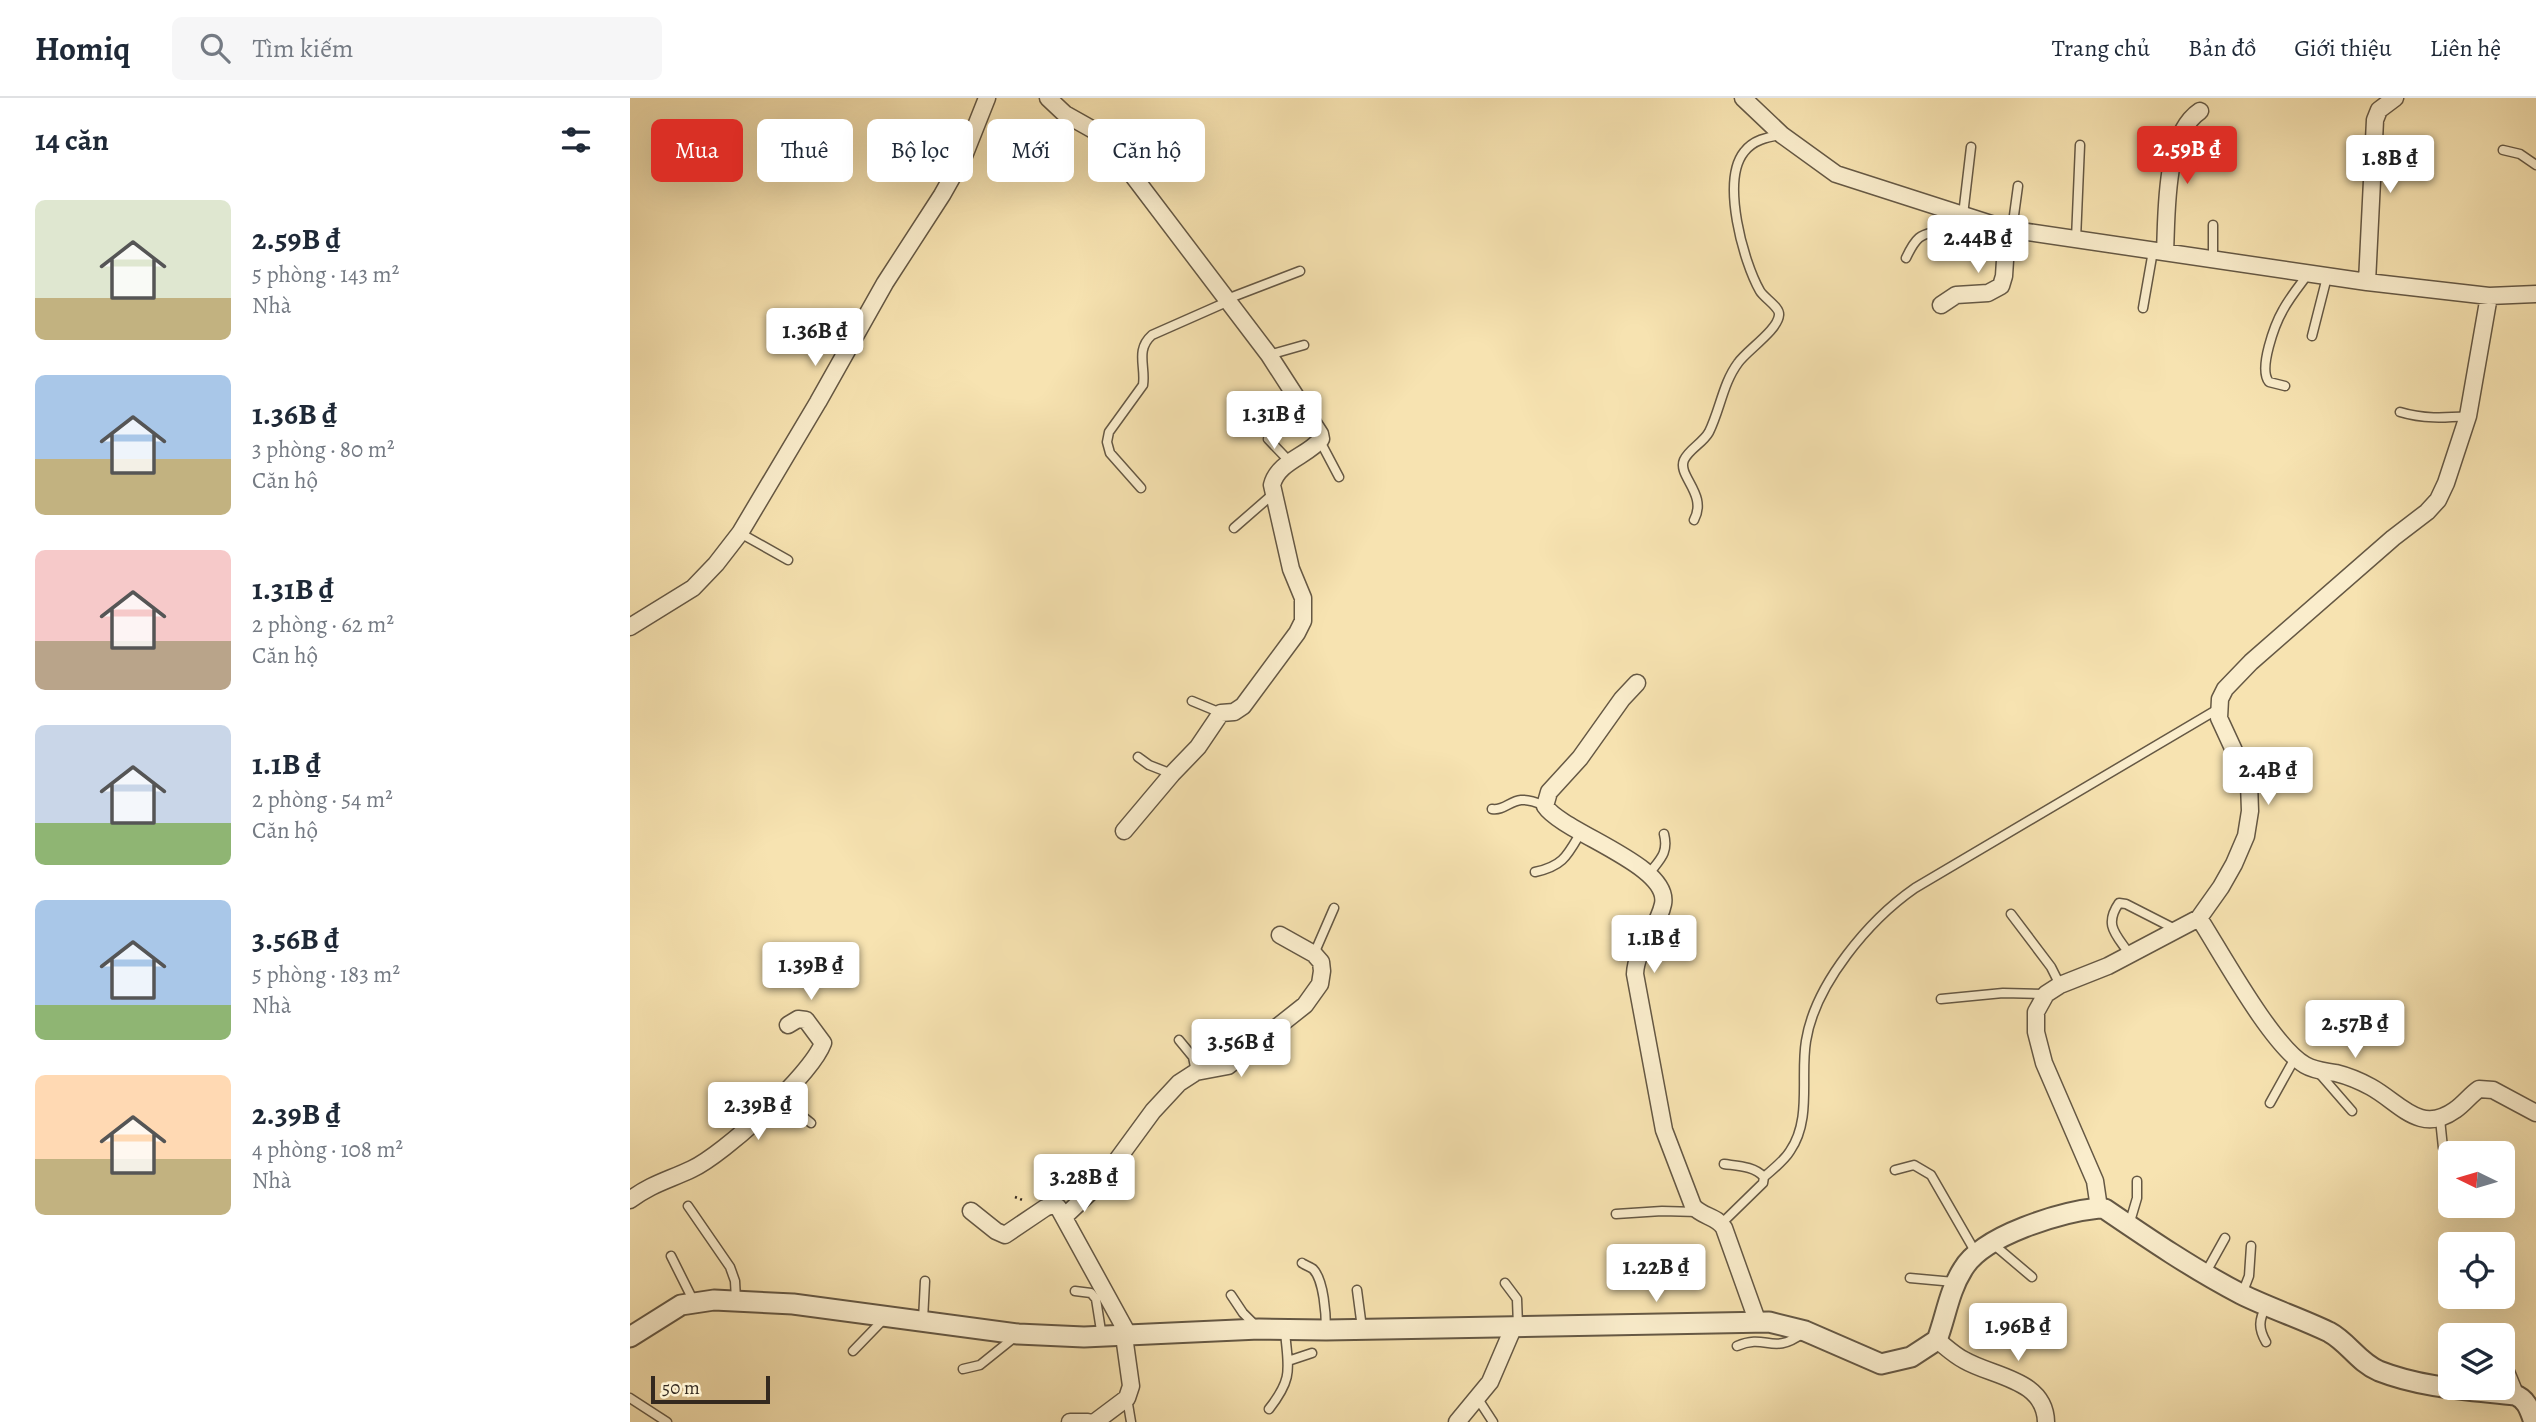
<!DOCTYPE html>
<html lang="vi">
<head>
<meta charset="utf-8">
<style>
  :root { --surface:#fff; --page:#f6f6f7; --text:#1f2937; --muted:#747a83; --line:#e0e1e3; --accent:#d93025 }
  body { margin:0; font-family:Alegreya,serif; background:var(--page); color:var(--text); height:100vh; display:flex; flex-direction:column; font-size:26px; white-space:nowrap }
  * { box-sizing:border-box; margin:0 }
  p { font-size:23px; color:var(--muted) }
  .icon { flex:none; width:38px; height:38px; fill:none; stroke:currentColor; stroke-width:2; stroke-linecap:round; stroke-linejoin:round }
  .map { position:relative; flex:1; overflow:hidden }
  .sheet { display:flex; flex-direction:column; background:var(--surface); width:630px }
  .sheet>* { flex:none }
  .guide { position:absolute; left:21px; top:21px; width:665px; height:63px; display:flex; gap:14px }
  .needle { width:46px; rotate:275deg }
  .tools { position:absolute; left:1808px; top:1043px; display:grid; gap:14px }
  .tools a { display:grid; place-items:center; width:77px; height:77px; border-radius:10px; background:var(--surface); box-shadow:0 7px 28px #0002; font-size:35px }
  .scale { position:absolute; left:21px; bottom:18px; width:119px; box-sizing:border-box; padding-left:7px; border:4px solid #34291f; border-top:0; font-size:19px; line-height:24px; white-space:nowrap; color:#34291f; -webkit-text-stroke:5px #faedcc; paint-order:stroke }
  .price { position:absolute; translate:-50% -60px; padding:0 16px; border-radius:7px; background:#fff; color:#222; font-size:23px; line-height:46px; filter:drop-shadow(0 2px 4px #0008) }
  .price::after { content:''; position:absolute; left:50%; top:42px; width:21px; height:16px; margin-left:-10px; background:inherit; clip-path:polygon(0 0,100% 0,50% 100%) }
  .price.current { background:var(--accent); color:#fff }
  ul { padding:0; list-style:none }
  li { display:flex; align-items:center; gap:21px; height:175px; padding:0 35px }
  li span { display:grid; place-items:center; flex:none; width:196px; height:140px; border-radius:10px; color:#555 }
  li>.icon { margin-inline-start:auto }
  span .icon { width:84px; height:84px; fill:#fffc; stroke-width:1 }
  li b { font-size:30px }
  h2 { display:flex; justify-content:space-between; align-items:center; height:84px; padding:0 35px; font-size:30px }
  .pill { padding:0 24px; border-radius:10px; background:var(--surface); box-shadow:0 7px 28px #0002; font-size:24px; line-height:63px }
  .pill.current { background:var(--accent); color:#fff }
  header { display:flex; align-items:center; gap:42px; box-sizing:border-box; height:98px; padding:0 35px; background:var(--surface); border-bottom:2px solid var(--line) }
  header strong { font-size:33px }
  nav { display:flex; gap:38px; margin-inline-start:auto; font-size:24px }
  .search { width:490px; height:63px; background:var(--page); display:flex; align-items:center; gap:18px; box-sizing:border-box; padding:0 24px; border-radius:10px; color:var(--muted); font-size:26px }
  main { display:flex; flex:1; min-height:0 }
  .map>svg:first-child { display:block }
</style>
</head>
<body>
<header>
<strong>Homiq</strong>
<div class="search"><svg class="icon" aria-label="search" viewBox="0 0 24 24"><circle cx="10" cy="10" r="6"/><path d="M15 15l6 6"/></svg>Tìm kiếm</div>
<nav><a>Trang chủ</a><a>Bản đồ</a><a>Giới thiệu</a><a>Liên hệ</a></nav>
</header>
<main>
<section class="sheet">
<h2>14 căn<svg class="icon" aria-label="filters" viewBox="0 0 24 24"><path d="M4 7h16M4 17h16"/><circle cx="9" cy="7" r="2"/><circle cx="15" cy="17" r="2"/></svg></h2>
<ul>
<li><span style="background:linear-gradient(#dfe7d0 70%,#c2b280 0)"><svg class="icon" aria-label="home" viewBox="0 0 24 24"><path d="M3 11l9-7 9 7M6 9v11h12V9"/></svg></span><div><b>2.59B ₫</b><p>5 phòng · 143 m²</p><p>Nhà</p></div></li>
<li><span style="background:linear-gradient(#a9c7e8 60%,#c2b280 0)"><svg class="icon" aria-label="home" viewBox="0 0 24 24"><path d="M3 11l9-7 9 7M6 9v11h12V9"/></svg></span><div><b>1.36B ₫</b><p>3 phòng · 80 m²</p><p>Căn hộ</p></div></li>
<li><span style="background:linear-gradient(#f6c9c9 65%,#b9a48a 0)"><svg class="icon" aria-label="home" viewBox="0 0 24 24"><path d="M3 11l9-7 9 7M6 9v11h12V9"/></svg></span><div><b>1.31B ₫</b><p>2 phòng · 62 m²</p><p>Căn hộ</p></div></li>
<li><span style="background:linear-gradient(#c9d6e8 70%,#8fb573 0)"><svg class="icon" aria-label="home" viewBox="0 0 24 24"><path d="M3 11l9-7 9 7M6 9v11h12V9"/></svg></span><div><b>1.1B ₫</b><p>2 phòng · 54 m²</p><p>Căn hộ</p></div></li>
<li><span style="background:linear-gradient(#a9c7e8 75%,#8fb573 0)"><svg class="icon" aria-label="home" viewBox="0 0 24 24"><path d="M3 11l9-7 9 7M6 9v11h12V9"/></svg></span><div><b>3.56B ₫</b><p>5 phòng · 183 m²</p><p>Nhà</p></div></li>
<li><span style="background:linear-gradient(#ffd9b3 60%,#c2b280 0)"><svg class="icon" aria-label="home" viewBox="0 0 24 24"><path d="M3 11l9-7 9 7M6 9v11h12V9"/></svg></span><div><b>2.39B ₫</b><p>4 phòng · 108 m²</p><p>Nhà</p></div></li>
</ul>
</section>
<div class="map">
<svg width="1906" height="1324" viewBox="0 0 1906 1324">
  <rect width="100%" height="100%" fill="#f7e3b1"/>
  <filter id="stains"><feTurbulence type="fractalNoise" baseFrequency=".00286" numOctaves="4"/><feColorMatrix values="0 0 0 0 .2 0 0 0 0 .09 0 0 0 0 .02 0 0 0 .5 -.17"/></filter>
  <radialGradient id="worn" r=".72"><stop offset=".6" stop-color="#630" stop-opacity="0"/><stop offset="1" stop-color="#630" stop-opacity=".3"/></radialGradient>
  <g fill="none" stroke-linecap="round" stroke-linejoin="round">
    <g stroke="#655844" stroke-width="11">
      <path id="service" d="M1873,52L1890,56L1906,67
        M1333,117L1341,49
        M1382,132L1388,88
        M1446,141L1450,47
        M1276,160C1290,130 1294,139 1320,129L1328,115
        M1583,162V127
        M597,201L670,173
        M1513,210L1523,153
        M176,222L221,245
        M1682,238L1697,179
        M639,257L674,247
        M1655,288L1639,284C1628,271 1645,226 1653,212C1660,199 1670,187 1678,176
        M1770,314C1793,321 1814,320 1838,318
        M638,341L660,364
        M690,343L709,379
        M511,390L480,355L477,344L479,334L513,287C516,269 505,252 522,237L599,203
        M1064,422C1078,396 1047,378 1054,362C1059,351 1073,345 1079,334C1090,312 1093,285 1108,265C1116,253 1148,232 1149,217C1150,209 1134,200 1130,193C1113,163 1091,83 1114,54C1123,42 1137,39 1152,37
        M604,430L643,396
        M110,435L158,462
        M562,603L591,615
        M508,659L519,667L542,676
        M1619,685L1630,680L1645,665
        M862,711C873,713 880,703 891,702C900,701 908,705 915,708
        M905,774C933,768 937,758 951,734
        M1018,777C1029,762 1039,756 1034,736
        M1381,816L1421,869L1430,887
        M684,856L704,810
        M1500,857C1487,837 1473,828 1489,805L1496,806L1547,832
        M1311,901L1373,895L1416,896
        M549,942L563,959L566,974
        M1689,975L1722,1013
        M150,1000L181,1025
        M1640,1005L1665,960
        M1810,1021L1813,1050
        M448,1066L463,1092
        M1265,1072L1284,1067L1301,1077L1346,1155
        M1134,1079C1143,1071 1154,1063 1160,1053C1182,1021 1170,979 1176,943C1185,886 1239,822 1285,790L1588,611
        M58,1108L100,1169L105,1183L106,1202
        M986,1116L1032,1113L1068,1114
        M1092,1125L1133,1085L1134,1079C1124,1068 1108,1068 1094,1066
        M1499,1127L1507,1100V1083
        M1363,1146L1402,1179
        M41,1158L64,1204
        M672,1165C673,1166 682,1170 683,1171C694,1182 696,1217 696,1232
        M1575,1176L1595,1140
        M1280,1180L1324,1184
        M875,1185L887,1201L888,1228
        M727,1192L732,1230
        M445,1193L461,1195L466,1201L472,1239
        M1612,1196L1619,1178L1621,1148
        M601,1197L613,1215L627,1229
        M1636,1208C1629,1222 1628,1230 1636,1244
        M293,1222L295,1183
        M1107,1248C1137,1235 1142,1258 1173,1235
        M223,1253L254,1221
        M658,1263L682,1255
        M333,1271L350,1267L386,1238
        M1872,1272L1880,1273L1889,1295
        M0,1300L37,1324
        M497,1300L501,1324
        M848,1301L863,1324
        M639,1311C664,1279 658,1271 655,1233"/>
    </g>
    <g stroke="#655844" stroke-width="19">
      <path id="minor" d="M418,0L435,16L467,34L488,58L639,257L690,336L691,341C678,358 648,363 642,387L661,471L673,500V523L667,535L613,608L604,614L591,615L568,649L542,676L494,733
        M1113,0L1152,37L1206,76L1377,131L1737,184L1859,198L1906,196
        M1535,154C1537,115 1534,37 1570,13
        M1737,184L1745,22L1749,12L1765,0
        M1311,207L1326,197L1358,195L1371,188L1374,178L1377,131
        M0,529L63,490L86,466L110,435L188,304L255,185L312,97L334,58L357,0
        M1007,585L992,601L950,660L919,694L915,708C933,735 1041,767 1033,806C1028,831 1006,850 1005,876L1034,1032L1063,1108C1072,1119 1087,1118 1094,1130L1128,1225
        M1569,820C1592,856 1642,948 1675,967C1685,973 1695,973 1706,975C1718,978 1730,983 1741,989C1770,1005 1790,1037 1825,1012C1834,1006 1840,997 1849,991L1863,992L1906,1015
        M0,1102C21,1086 39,1082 62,1071C94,1056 181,977 193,945L176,922L168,921L158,927
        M1469,1110L1465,1083L1414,965L1406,934V914L1416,896L1430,887L1478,868L1569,820L1591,789L1604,766L1616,738L1620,713L1619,685L1589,620L1590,601L1595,591L1621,564L1763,440L1797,414L1808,402L1816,385L1838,318L1859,198
        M341,1113L366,1133L375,1137L415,1110L422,1107L428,1109L499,1238
        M435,1118L471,1084L523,1013L549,985L566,974L598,968L675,907L690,886L692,873L691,864L684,856L650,837
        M1307,1242C1316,1249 1324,1257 1334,1262C1363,1279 1415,1281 1416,1324
        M440,1324H458
        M465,1324L497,1300L501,1288L494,1238
        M827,1324L860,1284L884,1228"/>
    </g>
    <g stroke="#655844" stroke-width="23">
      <path id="tertiary" d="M0,1239L51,1207L84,1202L163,1206L388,1236L454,1239L629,1231L696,1232L1139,1224L1175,1233L1251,1266L1281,1259L1307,1242C1316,1218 1319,1193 1333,1171C1353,1137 1431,1114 1469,1110L1475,1111C1519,1141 1563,1171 1611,1196C1639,1210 1670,1220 1699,1234C1718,1244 1728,1264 1749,1273C1792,1290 1840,1292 1885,1297C1897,1301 1900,1313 1904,1324"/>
    </g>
    <path stroke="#34291f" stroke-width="2.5" stroke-dasharray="2 3.5" stroke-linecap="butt" d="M385,1099L395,1103"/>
    <use href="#service" stroke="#faedcc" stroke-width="8"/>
    <use href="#minor" stroke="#faedcc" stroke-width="16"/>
    <use href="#tertiary" stroke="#faedcc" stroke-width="19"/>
  </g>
  <rect width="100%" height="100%" filter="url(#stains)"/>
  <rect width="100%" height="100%" fill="url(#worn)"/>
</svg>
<div class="tools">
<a><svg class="needle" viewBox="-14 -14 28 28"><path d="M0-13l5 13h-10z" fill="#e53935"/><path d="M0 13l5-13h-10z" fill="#747a83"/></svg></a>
<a><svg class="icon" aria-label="locate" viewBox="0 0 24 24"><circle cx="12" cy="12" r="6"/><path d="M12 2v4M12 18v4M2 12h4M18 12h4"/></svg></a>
<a><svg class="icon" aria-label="layers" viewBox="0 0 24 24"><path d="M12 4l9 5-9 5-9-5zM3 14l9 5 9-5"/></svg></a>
</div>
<div class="scale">50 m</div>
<b class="price current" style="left:1557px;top:88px">2.59B ₫</b>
<b class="price" style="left:1760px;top:97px">1.8B ₫</b>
<b class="price" style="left:1348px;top:177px">2.44B ₫</b>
<b class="price" style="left:185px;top:270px">1.36B ₫</b>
<b class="price" style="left:644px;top:353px">1.31B ₫</b>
<b class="price" style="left:1638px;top:709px">2.4B ₫</b>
<b class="price" style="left:1024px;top:877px">1.1B ₫</b>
<b class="price" style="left:181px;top:904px">1.39B ₫</b>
<b class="price" style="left:1725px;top:962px">2.57B ₫</b>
<b class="price" style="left:611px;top:981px">3.56B ₫</b>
<b class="price" style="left:128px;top:1044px">2.39B ₫</b>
<b class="price" style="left:454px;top:1116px">3.28B ₫</b>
<b class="price" style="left:1026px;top:1206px">1.22B ₫</b>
<b class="price" style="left:1388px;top:1265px">1.96B ₫</b>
<div class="guide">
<a class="pill current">Mua</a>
<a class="pill">Thuê</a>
<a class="pill">Bộ lọc</a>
<a class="pill">Mới</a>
<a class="pill">Căn hộ</a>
</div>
</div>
</main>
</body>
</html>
